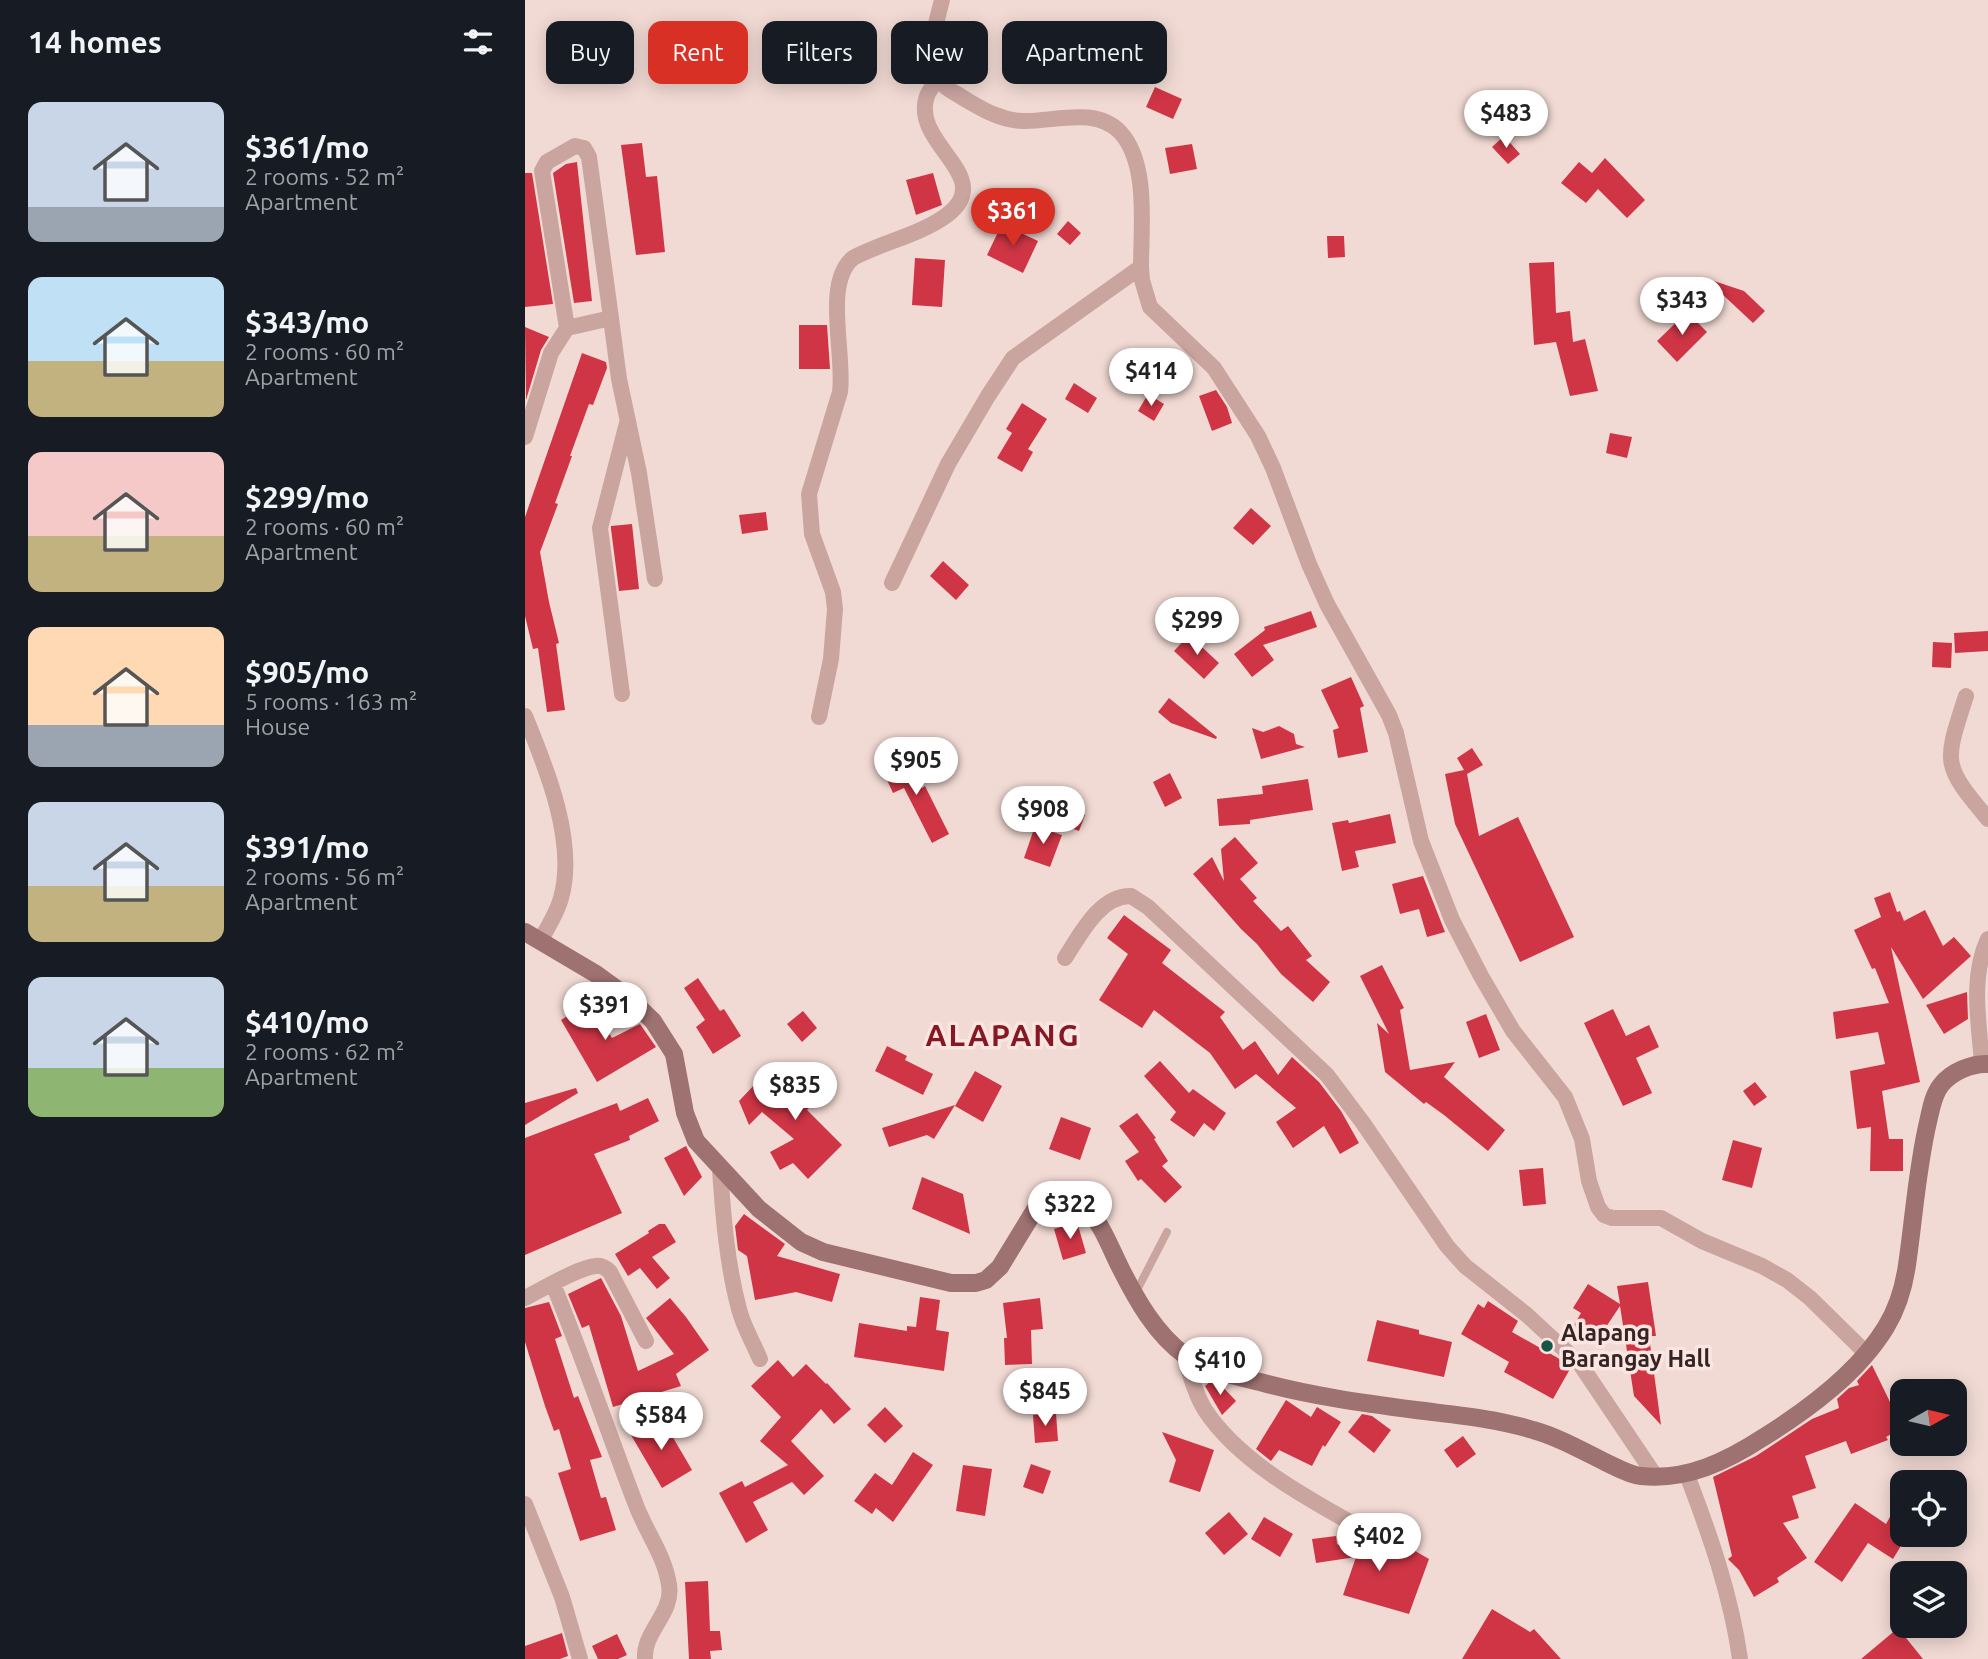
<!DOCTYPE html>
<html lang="en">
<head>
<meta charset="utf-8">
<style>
  :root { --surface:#171b24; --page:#20242c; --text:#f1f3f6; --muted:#9ea1a6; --accent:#d93025 }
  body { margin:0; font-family:Ubuntu,sans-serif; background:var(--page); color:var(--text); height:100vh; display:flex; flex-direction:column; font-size:26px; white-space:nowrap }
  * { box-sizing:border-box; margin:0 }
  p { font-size:23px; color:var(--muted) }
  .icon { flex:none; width:38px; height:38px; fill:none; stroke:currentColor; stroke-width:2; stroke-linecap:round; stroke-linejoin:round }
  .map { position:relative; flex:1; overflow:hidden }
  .drawer { display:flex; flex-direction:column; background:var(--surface); width:525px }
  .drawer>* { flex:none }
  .guide { position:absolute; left:21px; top:21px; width:665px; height:63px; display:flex; gap:14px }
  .needle { width:46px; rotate:82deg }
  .tools { position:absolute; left:1365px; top:1379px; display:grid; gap:14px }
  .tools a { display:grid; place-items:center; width:77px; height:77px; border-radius:14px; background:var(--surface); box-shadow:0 4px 18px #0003; font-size:35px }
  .price { position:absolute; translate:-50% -60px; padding:0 16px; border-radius:24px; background:#fff; color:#222; font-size:23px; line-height:46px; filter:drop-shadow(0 2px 4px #0008) }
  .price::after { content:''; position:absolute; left:50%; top:42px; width:21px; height:16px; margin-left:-10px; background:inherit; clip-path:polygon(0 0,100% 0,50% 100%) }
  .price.current { background:var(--accent); color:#fff }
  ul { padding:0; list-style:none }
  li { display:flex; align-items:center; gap:21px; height:175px; padding:0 28px }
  li span { display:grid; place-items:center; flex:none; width:196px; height:140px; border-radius:14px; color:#555 }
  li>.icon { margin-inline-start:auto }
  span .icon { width:84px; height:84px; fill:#fffc; stroke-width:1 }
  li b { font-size:30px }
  h2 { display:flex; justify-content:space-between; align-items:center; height:84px; padding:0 28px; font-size:30px }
  .chip { padding:0 24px; border-radius:14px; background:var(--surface); box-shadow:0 4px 18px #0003; font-size:24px; line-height:63px }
  .chip.current { background:var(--accent); color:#fff }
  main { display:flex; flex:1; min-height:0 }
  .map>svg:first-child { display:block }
</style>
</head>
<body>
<main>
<section class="drawer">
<h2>14 homes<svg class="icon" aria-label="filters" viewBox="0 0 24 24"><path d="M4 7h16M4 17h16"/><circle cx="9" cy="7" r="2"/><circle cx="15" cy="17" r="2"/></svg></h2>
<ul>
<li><span style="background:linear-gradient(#c9d6e8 75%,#9aa5b1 0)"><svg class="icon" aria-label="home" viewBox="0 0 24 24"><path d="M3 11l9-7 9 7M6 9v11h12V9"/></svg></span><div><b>$361/mo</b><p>2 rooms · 52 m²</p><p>Apartment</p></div></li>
<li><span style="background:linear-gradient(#bfe0f5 60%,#c2b280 0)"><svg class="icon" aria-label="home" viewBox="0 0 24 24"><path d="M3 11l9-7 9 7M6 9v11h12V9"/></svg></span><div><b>$343/mo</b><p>2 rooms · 60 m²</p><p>Apartment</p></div></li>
<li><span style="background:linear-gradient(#f6c9c9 60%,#c2b280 0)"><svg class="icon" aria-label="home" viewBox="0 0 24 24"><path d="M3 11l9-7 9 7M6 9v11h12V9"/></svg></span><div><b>$299/mo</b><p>2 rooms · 60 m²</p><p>Apartment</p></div></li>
<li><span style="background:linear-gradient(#ffd9b3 70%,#9aa5b1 0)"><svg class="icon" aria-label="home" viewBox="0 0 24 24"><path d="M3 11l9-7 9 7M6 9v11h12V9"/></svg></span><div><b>$905/mo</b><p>5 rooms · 163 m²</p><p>House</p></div></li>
<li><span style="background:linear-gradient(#c9d6e8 60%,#c2b280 0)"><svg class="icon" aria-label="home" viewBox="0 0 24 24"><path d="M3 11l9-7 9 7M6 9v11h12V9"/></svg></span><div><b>$391/mo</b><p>2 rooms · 56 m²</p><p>Apartment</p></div></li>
<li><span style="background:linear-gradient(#c9d6e8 65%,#8fb573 0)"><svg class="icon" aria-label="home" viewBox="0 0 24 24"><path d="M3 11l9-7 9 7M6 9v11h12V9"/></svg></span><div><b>$410/mo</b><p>2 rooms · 62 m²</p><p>Apartment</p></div></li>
</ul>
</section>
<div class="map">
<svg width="1463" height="1659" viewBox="0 0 1463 1659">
  <rect width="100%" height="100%" fill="#f2dad4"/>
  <path fill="#cf3545" d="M516,60H537L538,79H516Z
    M630,87L657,99L648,119L621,107Z
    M979,136L995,154L983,164L967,147Z
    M117,143L121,177L132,176L140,252L111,255L96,145Z
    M667,144L672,169L645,174L640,148Z
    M1080,158L1120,200L1102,218L1073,189L1061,203L1036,183L1054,162L1067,173Z
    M52,162L67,301L49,303L28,173L41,164Z
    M0,173H7L28,304L0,307Z
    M408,173L417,205L391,215L381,180Z
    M543,221L556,233L545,245L532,234Z
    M477,224L513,241L498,273L462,255Z
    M802,236H819L820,257L803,258Z
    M390,258L420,260L417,307L387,305Z
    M1029,262L1031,313L1045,311L1048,342L1060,339L1073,391L1045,396L1031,342L1009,345L1004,263Z
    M1180,278L1219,291L1240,311L1228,323Z
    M1162,312L1182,332L1152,362L1132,341Z
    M274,325H302L305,369H274Z
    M0,327L24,337L16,350L1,400Z
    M57,353L81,362L82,368L68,405L64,404L45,456H47L30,503L33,504L15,552L24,602L34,643L31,644L40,710L22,712L13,648L8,649L0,616V517Z
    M549,383L572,398L563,413L540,399Z
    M691,390L702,407L707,423L687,431L674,396Z
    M623,394L639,404L629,421L613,411Z
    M497,403L522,419L503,449L508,452L497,472L472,458L487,433L481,429Z
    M1085,433L1107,437L1102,458L1081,453Z
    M726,508L746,526L728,545L708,528Z
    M241,512L243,530L217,534L214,515Z
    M107,524L114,589L94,591L86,529V526Z
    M418,561L444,585L431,600L405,576Z
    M786,611L792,627L738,645L749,660L727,677L709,654L740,630L739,627Z
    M1463,631V651L1430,653L1429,633Z
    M664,635L694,663L679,679L649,651Z
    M1408,642L1427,643L1426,668L1407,667Z
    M826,677L839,706L835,708L843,752L813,758L808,730L814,728L796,690Z
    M644,698L692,737L691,739L646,723L633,712Z
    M754,726L769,734L771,744L780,747L736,759L727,728L738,732Z
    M947,748L958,765L942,774L954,836L993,817L1049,937L995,962L930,824L920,774L939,770L932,758Z
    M384,757L397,788L400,786L424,834L407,843L379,788L368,793L357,769Z
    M645,773L657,798L640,807L628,782Z
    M783,779L788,810L725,820V824L694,826L692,799L738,794L737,786Z
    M533,805L560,815L554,831L527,821Z
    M865,814L871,843L830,851L834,867L817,871L807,823L823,820L824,823Z
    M510,826L537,835L525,867L499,858Z
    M710,837L733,863L715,879L732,898L728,901L756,931L763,926L787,956L781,960L805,982L788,1002L756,974L732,944L716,929L668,874L687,857L699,881L696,849Z
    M898,876L920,932L902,937L894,909L875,914L867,884Z
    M1365,892L1372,912L1375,911L1379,921L1400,910L1418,946L1429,937L1446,956L1398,999L1366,947L1395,1082L1357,1091L1364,1139H1378V1171H1345L1346,1127L1332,1129L1325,1071L1360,1064L1353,1032L1311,1039L1308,1012L1364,1003L1350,968L1347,969L1329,930L1356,917L1349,898Z
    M599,915L646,950L637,963L700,1012L695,1017L718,1050L730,1041L753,1075L767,1057L794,1082L816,1111L834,1143L815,1154L799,1126L768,1148L751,1122L771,1108L731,1074L710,1089L685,1053L629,1010L617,1028L574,1000L603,954L582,938Z
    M857,965L879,1008L875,1010L885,1070L930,1062L919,1077L980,1130L963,1151L919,1115L901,1102L899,1104L860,1072L852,1023L864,1034L835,976Z
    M173,978L195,1011L199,1009L216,1036L188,1054L171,1027L180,1020L159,988Z
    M1442,992L1443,1019L1419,1034L1401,1005Z
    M65,1002L87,1038L115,1024L131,1047L72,1082L36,1020Z
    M1088,1009L1101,1036L1124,1025L1134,1047L1111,1058L1127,1093L1098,1106L1059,1023Z
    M278,1011L292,1028L277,1042L262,1024Z
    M961,1014L975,1050L954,1058L941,1022Z
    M362,1046L382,1056L380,1060L408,1074L398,1095L350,1071Z
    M635,1061L664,1093L668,1089L701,1113L689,1131L679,1123L669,1137L645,1120L651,1112L619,1076Z
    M284,1065L305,1086L282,1110L317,1145L283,1179L268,1163L255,1170L245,1152L269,1139L237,1112L224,1125L214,1101L232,1082L251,1099Z
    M450,1071L477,1086L458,1122L430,1106Z
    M1230,1082L1242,1097L1229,1106L1218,1091Z
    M51,1088L53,1093L0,1125V1103Z
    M123,1098L134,1121L104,1136L105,1140L69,1154L97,1213L0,1255V1138L92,1103L95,1111Z
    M430,1105L409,1139L402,1135L364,1147L357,1128Z
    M612,1113L631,1138L629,1139L643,1161L637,1166L657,1187L640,1203L616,1179L613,1181L600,1161L614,1152L594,1126Z
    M536,1117L566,1128L555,1160L524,1149Z
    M1208,1140L1237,1148L1227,1188L1197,1180Z
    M161,1146L177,1177L159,1196L139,1158Z
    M1018,1168L1021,1204L998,1206L994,1170Z
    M397,1177L438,1194L445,1234L387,1209Z
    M219,1214L260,1244L252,1256L315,1274L307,1302L271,1292L230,1300L222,1256L213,1250L210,1226Z
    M552,1222L561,1253L538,1260L529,1229Z
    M134,1224H140L151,1242L127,1257L145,1278L132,1289L115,1268L103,1276L90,1254L124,1233L123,1231Z
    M76,1278L96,1316L113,1371L149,1354L121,1318L145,1298L161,1317L184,1350L151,1374L156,1386L88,1407L64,1325L57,1328L43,1294Z
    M1123,1282L1131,1336H1124L1136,1425L1109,1396L1095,1306L1071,1342L1048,1327L1056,1313L1048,1308L1063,1284L1095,1304L1092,1286Z
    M395,1297L415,1300L411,1330L424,1332L419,1371L329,1357L334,1323L382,1331V1326L391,1327Z
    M515,1298L518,1329L506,1330L507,1364L480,1365L479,1338H482L478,1303Z
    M963,1301L993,1321L987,1332L1033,1358L1045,1369L1028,1399L979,1372L984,1362L936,1334L953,1304L959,1308Z
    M24,1302L37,1336L30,1339L49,1398L53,1396L77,1457L65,1460L76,1498L81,1497L91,1530L55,1541L33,1473L46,1469L34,1429L29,1431L20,1406L0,1342V1308Z
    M852,1320L894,1330V1334L927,1342L919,1377L842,1361Z
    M253,1360L268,1377L281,1364L301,1384L302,1383L326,1409L309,1424L296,1409L266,1441L299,1476L279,1495L267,1482L228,1502L243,1530L221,1543L194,1493L217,1481L220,1487L263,1465L235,1441L256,1417L226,1386Z
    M1347,1365L1365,1402L1377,1395V1428L1361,1437L1363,1440L1326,1454L1321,1441L1280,1456L1291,1488L1267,1496L1274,1518L1258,1523L1282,1558L1252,1578L1254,1582L1229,1597L1214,1570L1203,1559L1207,1556L1188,1477L1231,1456L1287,1419L1314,1408L1312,1399L1324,1388L1334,1385L1332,1381Z
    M686,1381L694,1383L711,1401L697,1415L680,1386Z
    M761,1400L786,1417L792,1407L816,1422L800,1447L798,1445L787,1466L754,1450L746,1461L731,1449Z
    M360,1407L378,1426L360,1443L342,1425Z
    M531,1413L533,1441L510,1443L508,1415Z
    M837,1414L847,1416L866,1430L849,1453L823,1432Z
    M136,1417L167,1470L137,1488L106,1435Z
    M637,1432L689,1450L675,1492L644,1482L651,1460Z
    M938,1436L951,1454L932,1468L919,1450Z
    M388,1452L408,1465L368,1522L351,1508L347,1514L329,1501L350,1473L367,1485Z
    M506,1464L526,1471L518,1494L498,1487Z
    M438,1465L467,1469L460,1516L431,1511Z
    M1330,1503L1361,1524L1366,1515L1377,1522V1544L1368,1559L1343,1543L1317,1582L1289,1562Z
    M704,1512L723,1534L699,1555L680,1533Z
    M739,1517L768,1534L755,1557L726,1539Z
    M811,1536L812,1544L857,1561L866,1537L904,1559L884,1614L818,1595L831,1557L791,1563L787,1539Z
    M183,1581L185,1631H195L197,1650L185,1651L186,1659H164L160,1582Z
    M967,1609L1005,1632L1009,1629L1036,1659H937Z
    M1373,1628L1398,1659H1336Z
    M37,1633L43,1656L35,1659H0V1646Z
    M92,1634L102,1655L93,1659H73L67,1646Z"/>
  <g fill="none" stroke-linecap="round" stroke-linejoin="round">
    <path stroke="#caa5a0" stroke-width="8" d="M610,1294L642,1232"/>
    <path stroke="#caa5a0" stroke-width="16" d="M417,0C411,25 396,66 420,86C425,91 433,94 438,98C457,109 474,120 497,121C529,122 570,106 595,132C624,163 616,227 616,267L617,280L625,307L689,368L733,436L748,468L784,564L802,604L864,715L871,733L896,841L927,920L956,976L988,1031L1040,1097L1057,1139L1064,1181L1073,1207L1079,1215L1087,1218H1136L1177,1241L1237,1266L1262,1280L1285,1298L1341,1353
      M42,328L17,171L22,162L50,146L59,148L64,157L86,318
      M0,437L26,353L42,328L86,318L94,379L114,473L130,579
      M367,583L423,464L463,396L488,358L616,267
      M97,694L75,528L102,423
      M1441,696C1419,764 1417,764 1463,819
      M0,716C21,767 52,842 36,898C32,913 23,927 15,941
      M294,717L306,659L310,609L308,592L287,534L284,494L315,392C320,353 298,283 328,258C358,242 395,235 422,215C473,176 385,144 402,96C404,90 409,84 414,78
      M540,958C555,935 575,895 606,896L623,907L802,1075L838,1123L922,1246L940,1266L1002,1315L1055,1364L1131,1477
      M1457,1063C1454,1023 1445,977 1463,939
      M195,1169C198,1215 202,1264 214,1309C218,1326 228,1342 235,1359
      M28,1284C58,1357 83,1432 111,1505C121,1532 140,1556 144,1585C149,1613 118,1631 120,1659
      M0,1298C16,1290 54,1267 71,1266C77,1265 81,1268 85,1272L121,1341
      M659,1355C665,1374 670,1394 680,1410C715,1463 785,1500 839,1530
      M1162,1475C1185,1535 1206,1595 1215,1659
      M0,1504L37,1597L55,1659"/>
    <path stroke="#9e7271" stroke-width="18" d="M0,932L71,974L104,998L128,1021L149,1054L160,1113L171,1141L234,1209L276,1242L298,1252L426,1283H451L461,1280L475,1267L511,1208C524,1195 543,1191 558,1205C576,1221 584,1245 595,1267C611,1299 631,1335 661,1356C683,1371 710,1376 735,1382C786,1396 838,1403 891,1410C930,1415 969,1418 1008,1430C1033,1437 1056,1450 1080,1462C1091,1467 1104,1475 1116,1476C1162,1481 1202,1461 1239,1437C1284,1409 1333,1373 1361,1327C1372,1309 1379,1286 1382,1265C1389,1217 1392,1169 1403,1122C1406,1109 1408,1095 1416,1085C1426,1072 1447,1063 1463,1064"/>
  </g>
  <circle fill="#175745" stroke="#fae5e0" stroke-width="2.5" cx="1022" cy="1346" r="7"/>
  <g text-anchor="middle" stroke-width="7" stroke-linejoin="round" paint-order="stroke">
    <g font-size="23" font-weight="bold" fill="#342424" stroke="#fae5e0" text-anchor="start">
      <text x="1036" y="1341">Alapang<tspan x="1036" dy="26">Barangay Hall</tspan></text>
    </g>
    <g font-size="30" font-weight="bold" letter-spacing="2" fill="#881724" stroke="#fae5e0">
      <text x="478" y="1046">ALAPANG</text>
    </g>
  </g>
</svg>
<div class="tools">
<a><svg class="needle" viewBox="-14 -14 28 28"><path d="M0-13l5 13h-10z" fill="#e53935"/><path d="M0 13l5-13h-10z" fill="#9ea1a6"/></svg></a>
<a><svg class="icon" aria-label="locate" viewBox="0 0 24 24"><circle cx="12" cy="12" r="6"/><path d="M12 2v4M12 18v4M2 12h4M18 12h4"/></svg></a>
<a><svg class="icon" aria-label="layers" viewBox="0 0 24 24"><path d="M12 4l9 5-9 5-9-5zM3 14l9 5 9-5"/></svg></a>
</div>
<b class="price" style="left:981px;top:150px">$483</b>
<b class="price current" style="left:488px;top:248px">$361</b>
<b class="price" style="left:1157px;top:337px">$343</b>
<b class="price" style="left:626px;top:408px">$414</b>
<b class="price" style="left:672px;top:657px">$299</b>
<b class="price" style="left:391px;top:797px">$905</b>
<b class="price" style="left:518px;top:846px">$908</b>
<b class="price" style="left:80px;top:1042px">$391</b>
<b class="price" style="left:270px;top:1122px">$835</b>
<b class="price" style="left:545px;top:1241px">$322</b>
<b class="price" style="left:695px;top:1397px">$410</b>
<b class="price" style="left:520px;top:1428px">$845</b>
<b class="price" style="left:136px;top:1452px">$584</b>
<b class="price" style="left:854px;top:1573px">$402</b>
<div class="guide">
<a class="chip">Buy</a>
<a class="chip current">Rent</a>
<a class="chip">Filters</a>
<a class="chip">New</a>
<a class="chip">Apartment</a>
</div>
</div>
</main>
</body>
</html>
